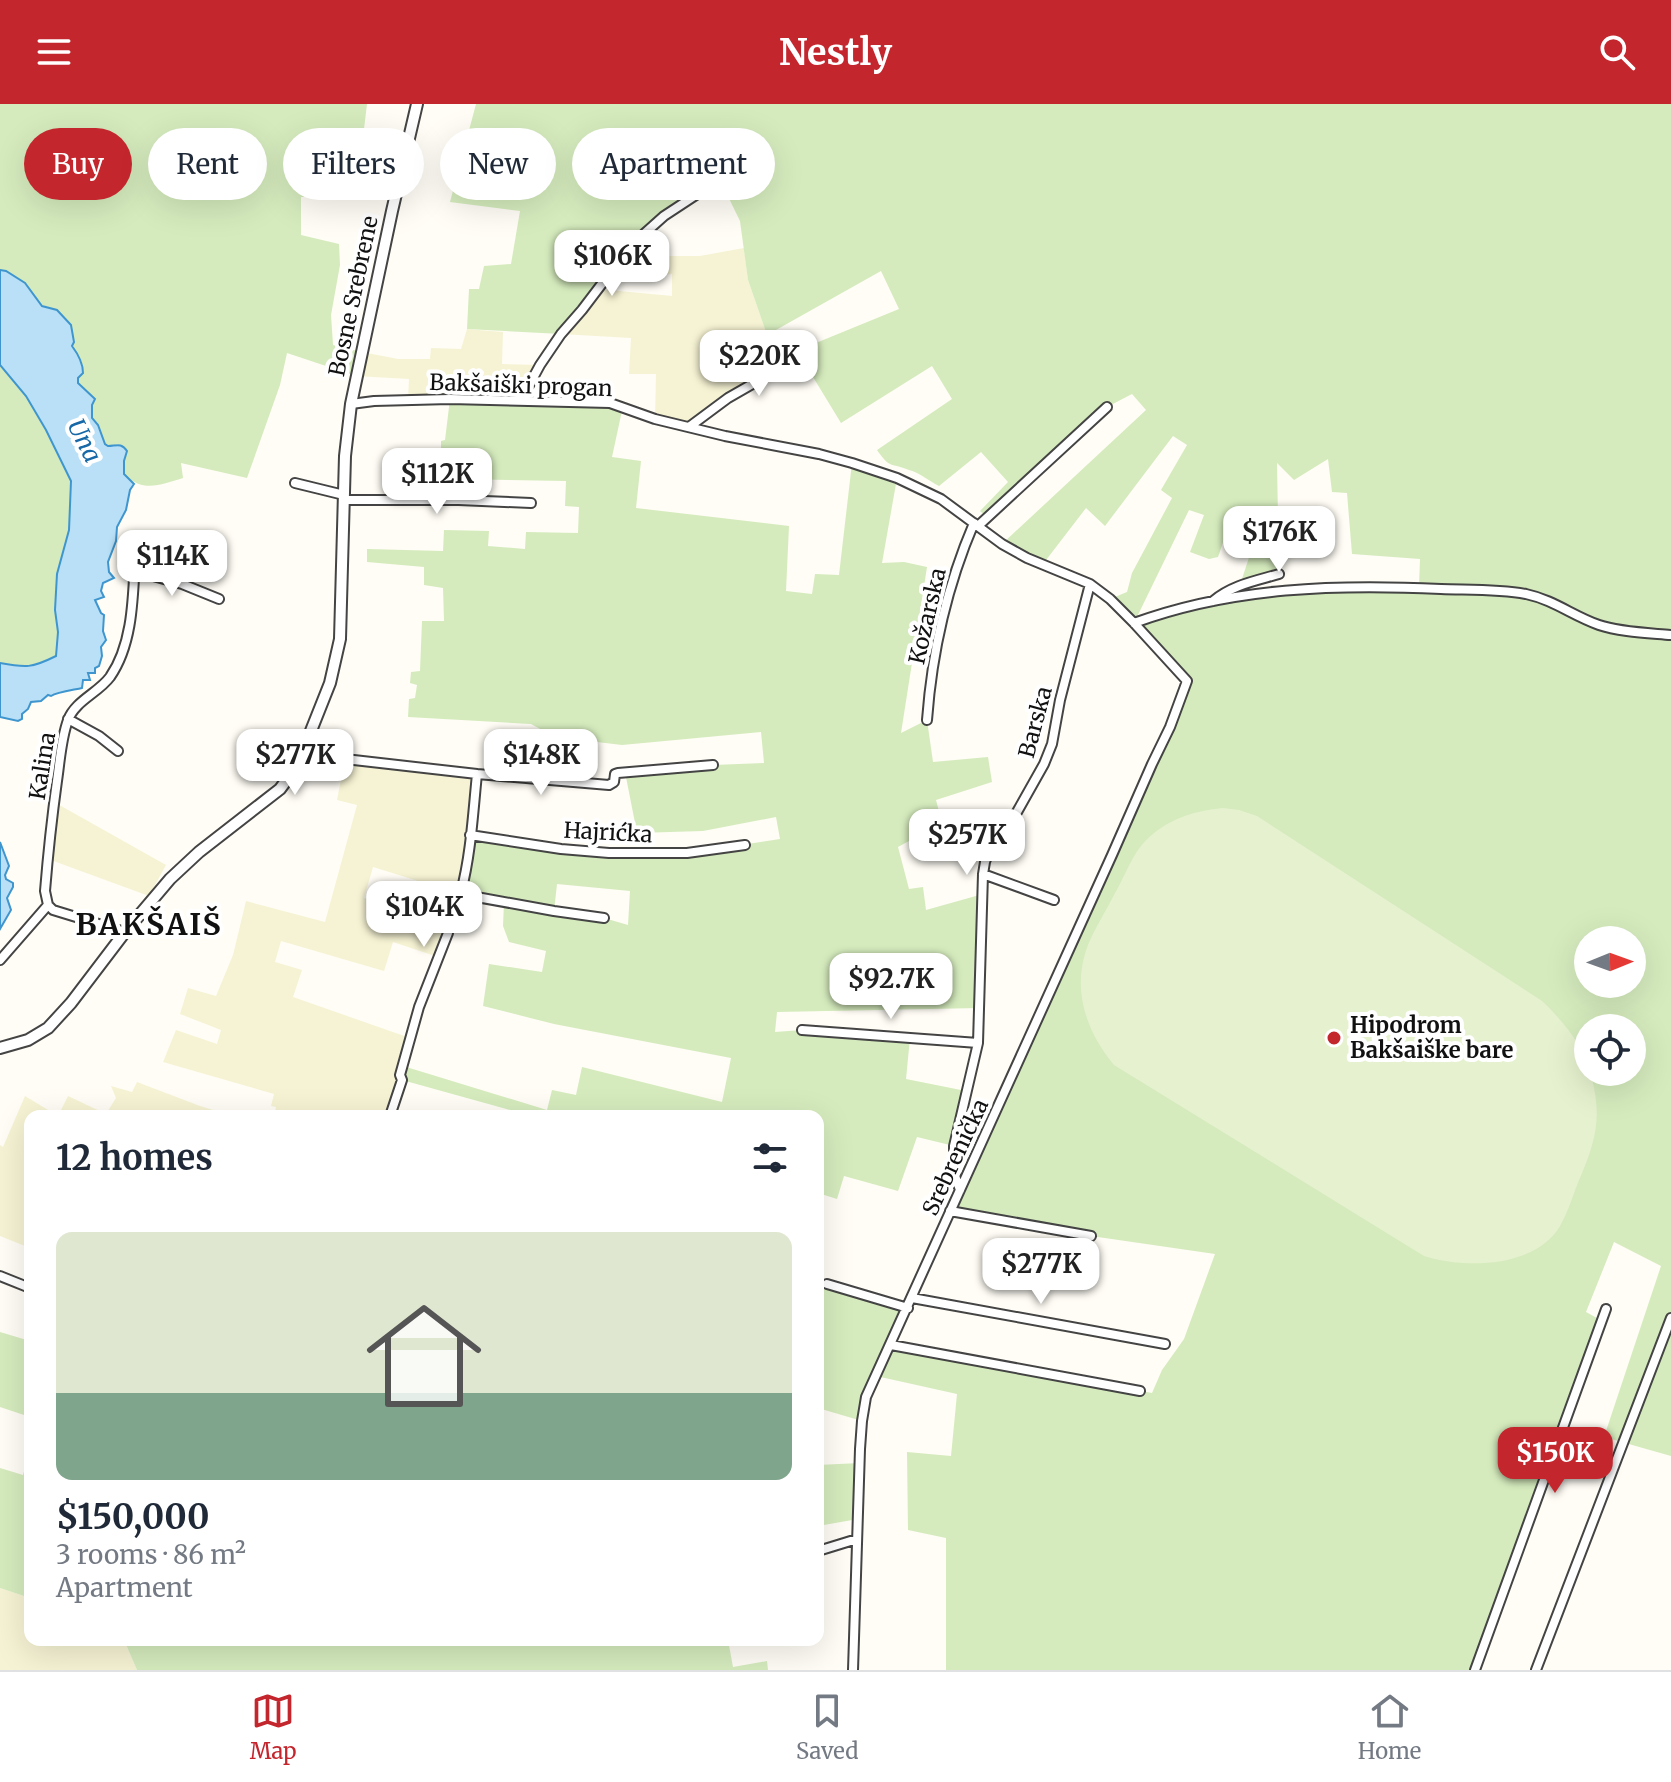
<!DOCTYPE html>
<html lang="en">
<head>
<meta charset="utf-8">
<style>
  :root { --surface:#fff; --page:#f6f6f7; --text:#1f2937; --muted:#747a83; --line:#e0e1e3; --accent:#c4262e }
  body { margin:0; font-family:Merriweather,serif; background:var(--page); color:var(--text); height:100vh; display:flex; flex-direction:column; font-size:30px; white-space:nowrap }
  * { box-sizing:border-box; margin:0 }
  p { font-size:26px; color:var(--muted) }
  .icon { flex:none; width:44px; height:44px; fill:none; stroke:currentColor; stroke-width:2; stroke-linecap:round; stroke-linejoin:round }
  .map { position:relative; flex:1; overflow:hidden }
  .drawer { position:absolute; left:24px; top:1006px; width:800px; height:536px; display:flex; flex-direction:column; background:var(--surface); border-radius:16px; box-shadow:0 8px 32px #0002 }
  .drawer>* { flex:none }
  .top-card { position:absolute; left:24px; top:24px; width:800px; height:72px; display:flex; gap:16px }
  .needle { width:52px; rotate:89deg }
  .tools { position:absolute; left:1574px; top:822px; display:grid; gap:16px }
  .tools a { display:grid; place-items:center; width:72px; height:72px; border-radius:50%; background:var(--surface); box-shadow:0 8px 32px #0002; font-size:40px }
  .price { position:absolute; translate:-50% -68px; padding:0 18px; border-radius:16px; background:#fff; color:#222; font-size:26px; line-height:52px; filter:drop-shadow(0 2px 4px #0008) }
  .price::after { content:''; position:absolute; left:50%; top:48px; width:24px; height:18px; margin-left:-12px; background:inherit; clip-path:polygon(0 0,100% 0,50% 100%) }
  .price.active { background:var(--accent); color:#fff }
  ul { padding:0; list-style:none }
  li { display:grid; align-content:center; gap:16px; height:424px; padding:0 32px }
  li span { display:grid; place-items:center; height:248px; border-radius:16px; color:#555 }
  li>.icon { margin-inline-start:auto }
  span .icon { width:144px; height:144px; fill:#fffc; stroke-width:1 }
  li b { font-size:34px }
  h2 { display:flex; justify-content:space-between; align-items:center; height:96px; padding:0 32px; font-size:34px }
  .chip { padding:0 28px; border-radius:36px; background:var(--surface); box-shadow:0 8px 32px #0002; font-size:28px; line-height:72px }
  .chip.active { background:var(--accent); color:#fff }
  header { display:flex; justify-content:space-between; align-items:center; height:104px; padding:0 32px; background:var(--accent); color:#fff; font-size:36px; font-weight:700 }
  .menu { display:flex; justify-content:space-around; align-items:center; height:112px; border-top:2px solid var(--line); background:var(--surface); font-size:22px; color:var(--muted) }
  .menu a { display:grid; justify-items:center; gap:4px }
  .menu .active { color:var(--accent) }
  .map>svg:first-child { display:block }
</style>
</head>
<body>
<header><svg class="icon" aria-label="menu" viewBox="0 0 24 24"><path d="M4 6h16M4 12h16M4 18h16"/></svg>Nestly<svg class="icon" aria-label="search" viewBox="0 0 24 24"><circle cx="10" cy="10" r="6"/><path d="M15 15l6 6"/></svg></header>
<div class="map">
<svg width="1671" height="1566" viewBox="0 0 1671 1566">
  <rect width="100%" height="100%" fill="#fffdf5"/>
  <path fill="#f6f3d4" d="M744,144L748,176L767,231L782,263L689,323L655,315L656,270H629L631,234L561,230L598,185L672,192V170L604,176L623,152H700Z
    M467,225L503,228L502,260L540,261L521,296L408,295L409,275L356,272L362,248L398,255H430L431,244L461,245Z
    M345,655L477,670L460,790L373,763L364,794L446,819L438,853L393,838L384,867L281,837L275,858L302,866L293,893L410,934L390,1012H274L276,1003L271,1002L274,990L163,958L176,926L217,940L221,926L180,910L188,884L216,892L233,851L246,797L325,818L357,701L337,696Z
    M54,698L166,761L149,792L48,755Z
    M137,978L200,1002L233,1012H30V1144L0,1132V1041L3,1043L25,992L58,1012L68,992L106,1010L116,994L111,982L132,988Z
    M0,1484L30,1494V1536H124L137,1566H0Z"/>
  <path fill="#d5ebbd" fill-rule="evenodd" d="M0,0H367L358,75L324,67L322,93H301V131L339,140L340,161L331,211L333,241L362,248L356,272L287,249L280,281L247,374L181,359L183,374C160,381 143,389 124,370V357L126,353L118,340L111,342L105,340L98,321L92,314L93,293C86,289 77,283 78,274L81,271L82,257C71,246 72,235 71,221L57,206L42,201L17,173L6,167L0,166Z
    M476,0H1671V1352L1604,1333L1661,1162L1614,1138L1586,1208L1604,1218L1475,1566H946V1434L908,1426L907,1348L951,1352L957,1290L876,1272L862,1317L818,1304V1177L908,1204L892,1241L1152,1289L1162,1266L1184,1235L1215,1150L1091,1132L950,1107L1187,578L1110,495L1127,488L1132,469L1172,394L1161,386L1187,341L1173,332L1105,422L1086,404L1043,460L1002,440L1146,306L1132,290L1107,303L987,413L980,407L1008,378L981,348L939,382C929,377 920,369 909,366C890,358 891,366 877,346L952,295L932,262L841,319L799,250L811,241L899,205L881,167L767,231L748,176L740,117L721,78L699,89L645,129L561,230L467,225L469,185H479L484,162L511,160L520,107L450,98ZM1328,355L1332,388L1347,389L1352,450L1420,455L1419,483L1276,486L1135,517L1189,406L1204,411L1190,448L1209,455L1218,453L1230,418L1258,426L1240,481L1279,470L1277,359L1294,376ZM1588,836H1632V880H1588ZM1588,924H1632V968H1588Z
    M0,261L26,292L46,326L71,377L69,426L57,470L55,506L58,528L56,552C32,564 27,564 0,559Z
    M450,295L623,302L612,353L641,357L636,404L789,422L786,487L812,490L815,470L839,471L852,359L897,374L882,459L904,458L927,463L901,629L927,616L933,658L988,653L992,678L936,696L942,719L898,743L909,785L923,783L926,806L983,790L979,904L777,908L775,928L802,926L910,934L906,975L966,987L954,1042L917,1033L898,1087L844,1072L837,1095L818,1089V1012H532L402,976L403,962L547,1006L552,986L576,991L582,963L722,998L731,954L554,920L483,902L489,860L542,868L546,847L509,838L503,822L504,798L460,790L470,731L561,745L687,749L780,735L776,713L703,727L637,729L625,668L713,661L764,659L761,628L622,641L555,633L531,620L408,613L409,595L415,594L417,581L410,579L411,568L420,567L422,517H444L443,484L424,481V463L367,458V445L443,447L444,426L489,427L488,442L525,445L526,428L578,429L579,403L565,402L566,377L455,375V353L441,352V337L445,336ZM557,780L630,787L628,821L604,814L554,807Z
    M0,1228L30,1237V1313L0,1303Z
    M30,1346V1494L0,1484V1364L23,1371Z
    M860,1359L858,1415L818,1422V1361Z
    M124,1536H728L733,1563L767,1557L768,1566H137Z"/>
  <path fill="#e6f2cf" d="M1223,704L1239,706L1257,712L1542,897C1558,912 1588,945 1588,968H1590C1603,1011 1596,1037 1579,1076C1573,1091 1568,1108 1560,1122C1535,1164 1464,1165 1424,1152L1114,961C1086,927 1071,885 1088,841C1095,824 1106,807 1114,791C1123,776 1130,756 1141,742C1162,717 1191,707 1223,704Z"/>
  <path fill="#b9e0f7" stroke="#3f96cf" stroke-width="2" d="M0,166L6,167L25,179L42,202L57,206L71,221L74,238L72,242C78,250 83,259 83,269L78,274V279L95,295L92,301V314L98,321L105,340L108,342C116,342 121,338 127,347L124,357V370L134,380L130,386L126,406L117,423L116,437L108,458L109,468L114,474L103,479L101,487L104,493L95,496L101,509L104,511L103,527L106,536L101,543L102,552L99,562L95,564V569H88L90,576H83L82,584C73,586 57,588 51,592L48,591L41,597L31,598L28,605L22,610V615L18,617L0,613V559C26,564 32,564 56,552L58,528L55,506L57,470L69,426L71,377L46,326L26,292L0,261Z
    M0,738L9,762L5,771L6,775L13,779V783L7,794L11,806L0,825Z"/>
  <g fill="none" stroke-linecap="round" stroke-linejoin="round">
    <g stroke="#444" stroke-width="12">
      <path id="minor" d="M521,296L540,261L561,230L582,206L623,152L645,129L664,112L699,89
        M351,300L374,297L450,295L610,299L655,315L725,332L819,350L852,359L897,374L941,395L1002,440L1027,454L1090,480L1110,495L1134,519L1187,577L1170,623L1152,660L1112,751L866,1293L862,1317L860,1345L853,1566
        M689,323L728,294L782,263L811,241
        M295,379L344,391
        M344,396H459L531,399
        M978,422L1107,303
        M135,467L182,480L219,495
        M1213,497C1232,481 1255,477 1279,470
        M1134,519C1232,483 1337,480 1441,485C1469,486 1499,485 1526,490C1554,496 1573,512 1599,521C1619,528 1649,529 1671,531
        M68,615L99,632L118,647
        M927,616C932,548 947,482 974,419
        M303,647L345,655L477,670C473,709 471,750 461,788C456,803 445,813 448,829L419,903L400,971L402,976L390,1012
        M477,670L609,681L614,678L615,670L618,669L713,661
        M955,727L991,742
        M470,731L561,745L609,749H687L745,741
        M983,770L1054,796
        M460,790L554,807L604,814
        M125,828L53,806L48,801L45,787C48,750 52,713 57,677C60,657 61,635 68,616C75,597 98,589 110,573C133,540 133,493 135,454
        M0,856L48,801
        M802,926L978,939
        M960,1086L954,1069V1042L978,939L983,770L985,758L991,742L1017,708L1044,660L1052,640L1060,596L1090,480
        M950,1107L1091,1132
        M0,1172L30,1184
        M827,1180L908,1204
        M912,1194L1165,1240
        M891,1241L1140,1287
        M818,1447L857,1435
        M1475,1566L1606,1205
        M1536,1566L1671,1214"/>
    </g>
    <g stroke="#444" stroke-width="14">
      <path id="tertiary" d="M0,944L28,936L48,924L71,899L125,828L170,775L199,748L280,685L297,662L330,579L340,535L345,352L351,300L392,107L417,0"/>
    </g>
    <use href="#minor" stroke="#fff" stroke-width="8"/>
    <use href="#tertiary" stroke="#fff" stroke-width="10"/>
  </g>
  <circle fill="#c4262e" stroke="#fff" stroke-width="3" cx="1334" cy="934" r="8"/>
  <g text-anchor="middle" stroke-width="8" stroke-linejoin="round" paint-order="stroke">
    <g font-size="22" fill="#111" stroke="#fff">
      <text transform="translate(353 192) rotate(-78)" y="8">Bosne Srebrene</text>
      <text transform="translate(521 281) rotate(2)" y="8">Bakšaiški progan</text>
      <text transform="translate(927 512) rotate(-77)" y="8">Kožarska</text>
      <text transform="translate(1035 618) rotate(-75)" y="8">Barska</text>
      <text transform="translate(42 662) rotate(-81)" y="8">Kalina</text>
      <text transform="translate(608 728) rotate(3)" y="8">Hajrićka</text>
      <text transform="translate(955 1053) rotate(-65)" y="8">Srebrenička</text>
    </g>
    <g font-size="22" font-weight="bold" fill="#111" stroke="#fff" text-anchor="start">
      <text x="1350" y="929">Hipodrom<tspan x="1350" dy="25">Bakšaiške bare</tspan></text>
    </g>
    <g font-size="24" font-style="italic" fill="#1768a6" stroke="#fff">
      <text transform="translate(84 337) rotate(63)" y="8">Una</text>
    </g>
    <g font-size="30" font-weight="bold" letter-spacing="2" fill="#111" stroke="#fff">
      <text x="149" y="831">BAKŠAIŠ</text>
    </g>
  </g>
</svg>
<div class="tools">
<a><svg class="needle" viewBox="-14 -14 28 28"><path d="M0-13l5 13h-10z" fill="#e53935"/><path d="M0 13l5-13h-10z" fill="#747a83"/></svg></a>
<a><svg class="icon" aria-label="locate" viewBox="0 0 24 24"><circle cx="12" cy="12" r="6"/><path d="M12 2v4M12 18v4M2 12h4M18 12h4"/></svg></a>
</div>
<b class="price" style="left:612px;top:194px">$106K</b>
<b class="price" style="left:759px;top:294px">$220K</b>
<b class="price" style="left:437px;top:412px">$112K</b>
<b class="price" style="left:1279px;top:470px">$176K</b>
<b class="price" style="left:172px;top:494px">$114K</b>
<b class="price" style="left:295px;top:693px">$277K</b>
<b class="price" style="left:541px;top:693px">$148K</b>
<b class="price" style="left:967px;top:773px">$257K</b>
<b class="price" style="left:424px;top:845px">$104K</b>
<b class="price" style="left:891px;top:917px">$92.7K</b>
<b class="price" style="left:1041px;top:1202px">$277K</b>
<b class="price active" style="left:1555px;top:1391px">$150K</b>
<div class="top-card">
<a class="chip active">Buy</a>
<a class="chip">Rent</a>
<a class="chip">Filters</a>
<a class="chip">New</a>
<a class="chip">Apartment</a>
</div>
<section class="drawer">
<h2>12 homes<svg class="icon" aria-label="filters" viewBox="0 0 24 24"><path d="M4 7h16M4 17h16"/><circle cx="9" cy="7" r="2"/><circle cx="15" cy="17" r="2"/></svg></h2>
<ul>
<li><span style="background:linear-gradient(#dfe7d0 65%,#7fa58c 0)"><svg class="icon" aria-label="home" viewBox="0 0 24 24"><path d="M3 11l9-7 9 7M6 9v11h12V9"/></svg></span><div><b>$150,000</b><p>3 rooms · 86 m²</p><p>Apartment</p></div></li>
</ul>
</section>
</div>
<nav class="menu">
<a class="active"><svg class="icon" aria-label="map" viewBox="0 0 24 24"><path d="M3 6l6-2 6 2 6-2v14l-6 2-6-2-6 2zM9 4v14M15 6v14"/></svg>Map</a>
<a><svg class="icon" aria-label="saved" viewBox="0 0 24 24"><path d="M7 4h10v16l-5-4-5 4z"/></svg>Saved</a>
<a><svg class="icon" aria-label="home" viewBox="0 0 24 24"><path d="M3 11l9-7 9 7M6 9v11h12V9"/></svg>Home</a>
</nav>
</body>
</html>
